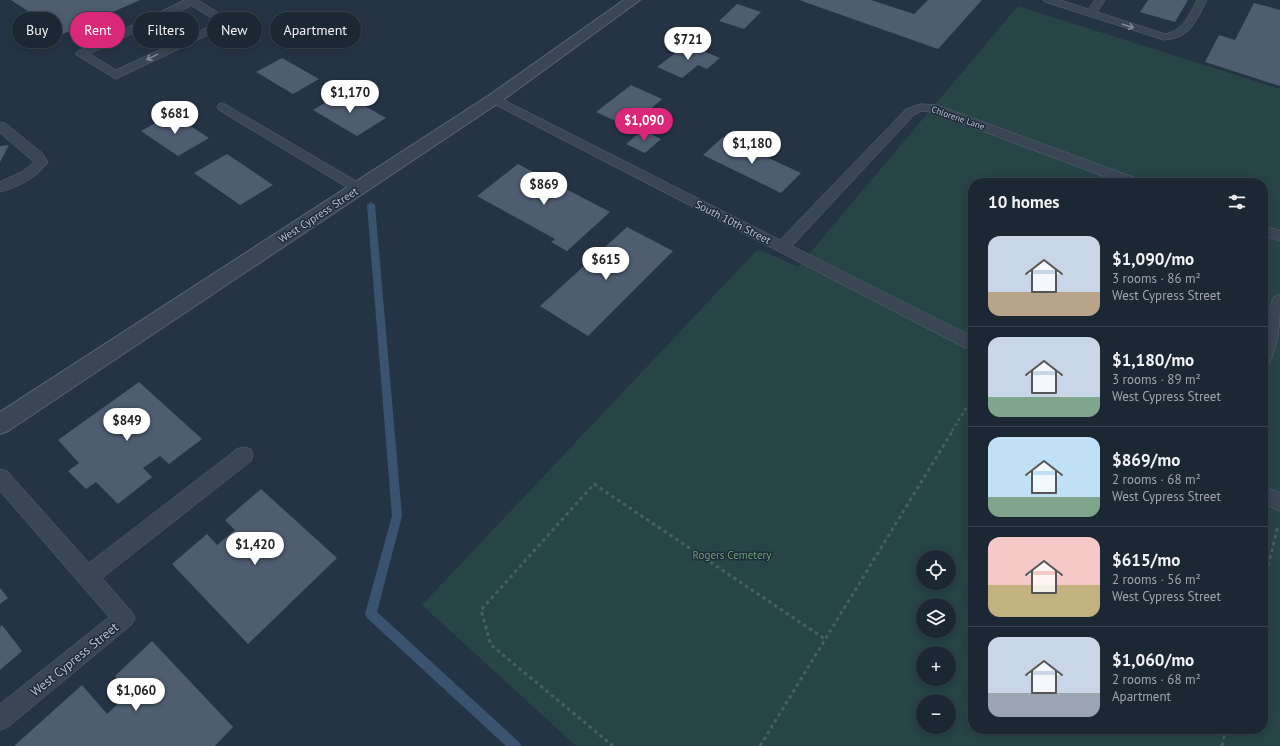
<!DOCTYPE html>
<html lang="en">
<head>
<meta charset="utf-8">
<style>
  :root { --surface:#1c2734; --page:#252f3c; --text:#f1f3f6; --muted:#a0a5ac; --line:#3a444f; --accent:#db2777 }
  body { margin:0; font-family:"PT Sans",sans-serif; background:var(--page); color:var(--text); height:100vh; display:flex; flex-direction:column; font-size:15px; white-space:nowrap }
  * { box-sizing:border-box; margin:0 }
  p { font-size:13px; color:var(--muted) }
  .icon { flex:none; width:22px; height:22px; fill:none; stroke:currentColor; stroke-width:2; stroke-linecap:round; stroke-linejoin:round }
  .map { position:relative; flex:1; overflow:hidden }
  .side { position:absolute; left:968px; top:178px; width:300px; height:556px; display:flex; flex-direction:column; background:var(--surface); border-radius:16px; box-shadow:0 2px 10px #0003,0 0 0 1px var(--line) }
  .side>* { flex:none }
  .top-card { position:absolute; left:12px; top:12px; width:380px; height:36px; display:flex; gap:8px }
  .buttons { position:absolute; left:916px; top:550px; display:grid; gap:8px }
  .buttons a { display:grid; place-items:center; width:40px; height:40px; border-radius:50%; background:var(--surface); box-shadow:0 2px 10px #0003,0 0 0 1px var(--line); font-size:20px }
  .price { position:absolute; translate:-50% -34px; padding:0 9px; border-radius:14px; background:#fff; color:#222; font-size:13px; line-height:26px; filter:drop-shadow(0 1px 2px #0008) }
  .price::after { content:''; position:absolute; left:50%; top:24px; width:12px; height:9px; margin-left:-6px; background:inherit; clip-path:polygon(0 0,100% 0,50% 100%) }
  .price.active { background:var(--accent); color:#fff }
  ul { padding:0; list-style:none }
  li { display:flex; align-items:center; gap:12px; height:100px; padding:0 20px }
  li+li { border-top:1px solid var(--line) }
  li span { display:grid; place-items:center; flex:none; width:112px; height:80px; border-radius:12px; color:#555 }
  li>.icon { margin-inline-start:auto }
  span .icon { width:48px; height:48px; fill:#fffc; stroke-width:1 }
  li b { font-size:17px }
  h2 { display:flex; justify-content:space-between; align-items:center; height:48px; padding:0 20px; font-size:17px }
  .chip { padding:0 14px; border-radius:18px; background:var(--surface); box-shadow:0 2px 10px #0003,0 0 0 1px var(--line); font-size:14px; line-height:36px }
  .chip.active { background:var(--accent); color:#fff }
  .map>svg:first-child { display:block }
</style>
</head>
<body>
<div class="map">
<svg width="1280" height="746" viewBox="0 0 1280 746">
  <rect width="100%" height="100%" fill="#253445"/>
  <path fill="#274446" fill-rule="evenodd" d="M1018,6L1280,89V746H576L422,605L758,249L798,267ZM973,183H1263V729H973ZM923,557H949V583H923ZM923,605H949V631H923ZM923,653H949V679H923ZM923,701H949V727H923Z"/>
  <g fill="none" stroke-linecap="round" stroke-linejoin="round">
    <path fill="#3a536e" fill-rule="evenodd" d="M371,202L375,205L402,516L377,612L519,742L521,746H506L367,618L365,614L392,516L367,205Z"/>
  </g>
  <path fill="#4e5d70" d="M11,0H140L63,34Z
    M799,0H871L914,14L928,0H982L938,49Z
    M1148,0H1188L1175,22L1140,12Z
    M1254,3L1280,10V86L1205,62L1219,35L1235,40Z
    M737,4L761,12L744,29L719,21Z
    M687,44L720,58L707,69L698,65L682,78L657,67Z
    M282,58L319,79L293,94L256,72Z
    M631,85L662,99L646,113L651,115L633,129L596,112Z
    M342,93L386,118L357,136L313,110Z
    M172,114L209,138L178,156L141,131Z
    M643,130L661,139L645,153L626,144Z
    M723,137L801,173L781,193L703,155Z
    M9,145L0,162V146Z
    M227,154L273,185L240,205L194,173Z
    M518,164L610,212L567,251L551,242L555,239L477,196Z
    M627,227L673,251L588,336L540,306Z
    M139,382L202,439L169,464L160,456L143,468L152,477L118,504L96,482L86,489L68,471L79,463L58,440Z
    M261,489L337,558L248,644L172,564L207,534L217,545L235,530L225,520Z
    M0,588L8,598L0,604Z
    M2,625L22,651L0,670V627Z
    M152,641L233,727L215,746H14L82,685L107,714L130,693L115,676Z"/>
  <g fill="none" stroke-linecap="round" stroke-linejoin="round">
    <g stroke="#586471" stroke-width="1">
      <path id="lane" d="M185,0H198L233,22L231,24L116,79L75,54L77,52ZM192,6L219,22L116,70L90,54Z
        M1044,0H1060L1088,9L1095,0H1105L1097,12L1165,34C1183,31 1189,15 1197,0H1207C1195,22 1192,37 1164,40L1045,2Z
        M494,95L780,240L906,109L921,104L937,105L1141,180L1143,183H1122L931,112L921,111L914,115L792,246L973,337V352L490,102L488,99Z
        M223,103L363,185L365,188L363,191H353L219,110L217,107L219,104Z
        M0,122L5,123L42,153L48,162C37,178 18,187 0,192V182L23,171L34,162L0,133Z
        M1263,225L1280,231V241L1263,235Z
        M1280,295C1280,319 1280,342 1269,364L1263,366V331L1272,301L1274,297Z
        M244,447L251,449L253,455L251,461L102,578L131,611L135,618L131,625L8,727L0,730V704L109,617L0,491V469L7,471L89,563L237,449Z
        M1263,485L1280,493V511L1263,503Z"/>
    </g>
    <g stroke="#586471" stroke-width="2">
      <path id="street" d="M624,0H640L500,102L8,431L0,434V412L488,96Z"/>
    </g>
    <path stroke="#466062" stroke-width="2.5" stroke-dasharray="3 3" stroke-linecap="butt" d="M952,431L973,397"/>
    <path stroke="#466062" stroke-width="3" stroke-dasharray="3.5 3.5" stroke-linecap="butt" d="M1263,586L1278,526
      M613,746L491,645L481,610L594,484L825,639
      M760,746L953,430
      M1222,746L1226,729"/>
    <use href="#lane" fill="#3a4654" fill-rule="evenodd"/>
    <use href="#street" fill="#3a4654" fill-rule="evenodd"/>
  </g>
  <defs><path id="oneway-shaft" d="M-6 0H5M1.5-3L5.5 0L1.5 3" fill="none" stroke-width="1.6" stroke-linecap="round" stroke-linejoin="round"/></defs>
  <g stroke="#7f8a97">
    <use href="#oneway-shaft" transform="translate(1128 26) rotate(18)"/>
    <use href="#oneway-shaft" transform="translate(152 57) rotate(154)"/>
  </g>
  <g text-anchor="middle" stroke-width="3" stroke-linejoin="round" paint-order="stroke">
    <g font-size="9" fill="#b7c1ce" stroke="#1e2b3a">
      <text transform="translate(958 118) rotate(19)" y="3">Chlorene Lane</text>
    </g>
    <g font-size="11" fill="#b7c1ce" stroke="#1e2b3a">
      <text transform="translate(318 215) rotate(-33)" y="4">West Cypress Street</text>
      <text transform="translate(733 222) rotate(27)" y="4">South 10th Street</text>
    </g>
    <g font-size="11" fill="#6da076" stroke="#1e2b3a">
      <text x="732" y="559">Rogers Cemetery</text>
    </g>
    <g font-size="13" fill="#b7c1ce" stroke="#1e2b3a">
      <text transform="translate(74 659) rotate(-39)" y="5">West Cypress Street</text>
    </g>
  </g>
</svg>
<div class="buttons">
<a><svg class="icon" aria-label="locate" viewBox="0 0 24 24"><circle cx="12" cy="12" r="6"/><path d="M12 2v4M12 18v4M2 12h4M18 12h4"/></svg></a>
<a><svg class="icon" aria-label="layers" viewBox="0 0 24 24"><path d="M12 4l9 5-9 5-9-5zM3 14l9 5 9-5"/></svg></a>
<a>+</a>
<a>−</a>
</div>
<b class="price" style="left:688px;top:61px">$721</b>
<b class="price" style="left:350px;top:114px">$1,170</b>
<b class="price" style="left:175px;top:135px">$681</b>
<b class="price active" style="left:644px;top:142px">$1,090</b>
<b class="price" style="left:752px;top:165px">$1,180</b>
<b class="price" style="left:544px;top:206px">$869</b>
<b class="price" style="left:606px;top:281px">$615</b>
<b class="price" style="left:127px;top:442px">$849</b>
<b class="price" style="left:255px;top:566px">$1,420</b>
<b class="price" style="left:136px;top:712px">$1,060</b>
<div class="top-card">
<a class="chip">Buy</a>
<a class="chip active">Rent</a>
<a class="chip">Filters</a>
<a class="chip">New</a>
<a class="chip">Apartment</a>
</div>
<section class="side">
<h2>10 homes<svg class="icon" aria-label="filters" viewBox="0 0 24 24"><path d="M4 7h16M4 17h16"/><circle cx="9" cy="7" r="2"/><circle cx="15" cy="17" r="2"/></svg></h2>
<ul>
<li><span style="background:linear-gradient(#c9d6e8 70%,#b9a48a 0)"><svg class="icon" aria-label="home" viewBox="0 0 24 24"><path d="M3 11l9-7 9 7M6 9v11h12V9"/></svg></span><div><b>$1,090/mo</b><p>3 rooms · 86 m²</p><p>West Cypress Street</p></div></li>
<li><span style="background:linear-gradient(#c9d6e8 75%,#7fa58c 0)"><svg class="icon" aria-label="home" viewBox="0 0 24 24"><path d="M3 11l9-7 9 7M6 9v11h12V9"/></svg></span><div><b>$1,180/mo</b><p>3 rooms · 89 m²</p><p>West Cypress Street</p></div></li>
<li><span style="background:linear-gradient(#bfe0f5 75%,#7fa58c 0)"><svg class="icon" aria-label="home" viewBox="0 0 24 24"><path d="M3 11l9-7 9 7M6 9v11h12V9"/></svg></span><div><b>$869/mo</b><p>2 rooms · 68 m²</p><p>West Cypress Street</p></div></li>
<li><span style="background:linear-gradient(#f6c9c9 60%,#c2b280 0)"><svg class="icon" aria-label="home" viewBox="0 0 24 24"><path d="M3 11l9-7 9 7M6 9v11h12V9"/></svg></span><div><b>$615/mo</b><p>2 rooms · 56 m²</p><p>West Cypress Street</p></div></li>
<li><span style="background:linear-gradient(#c9d6e8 70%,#9aa5b1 0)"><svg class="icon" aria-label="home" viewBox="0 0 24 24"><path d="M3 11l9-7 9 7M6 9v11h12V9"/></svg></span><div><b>$1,060/mo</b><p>2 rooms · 68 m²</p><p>Apartment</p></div></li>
</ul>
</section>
</div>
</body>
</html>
